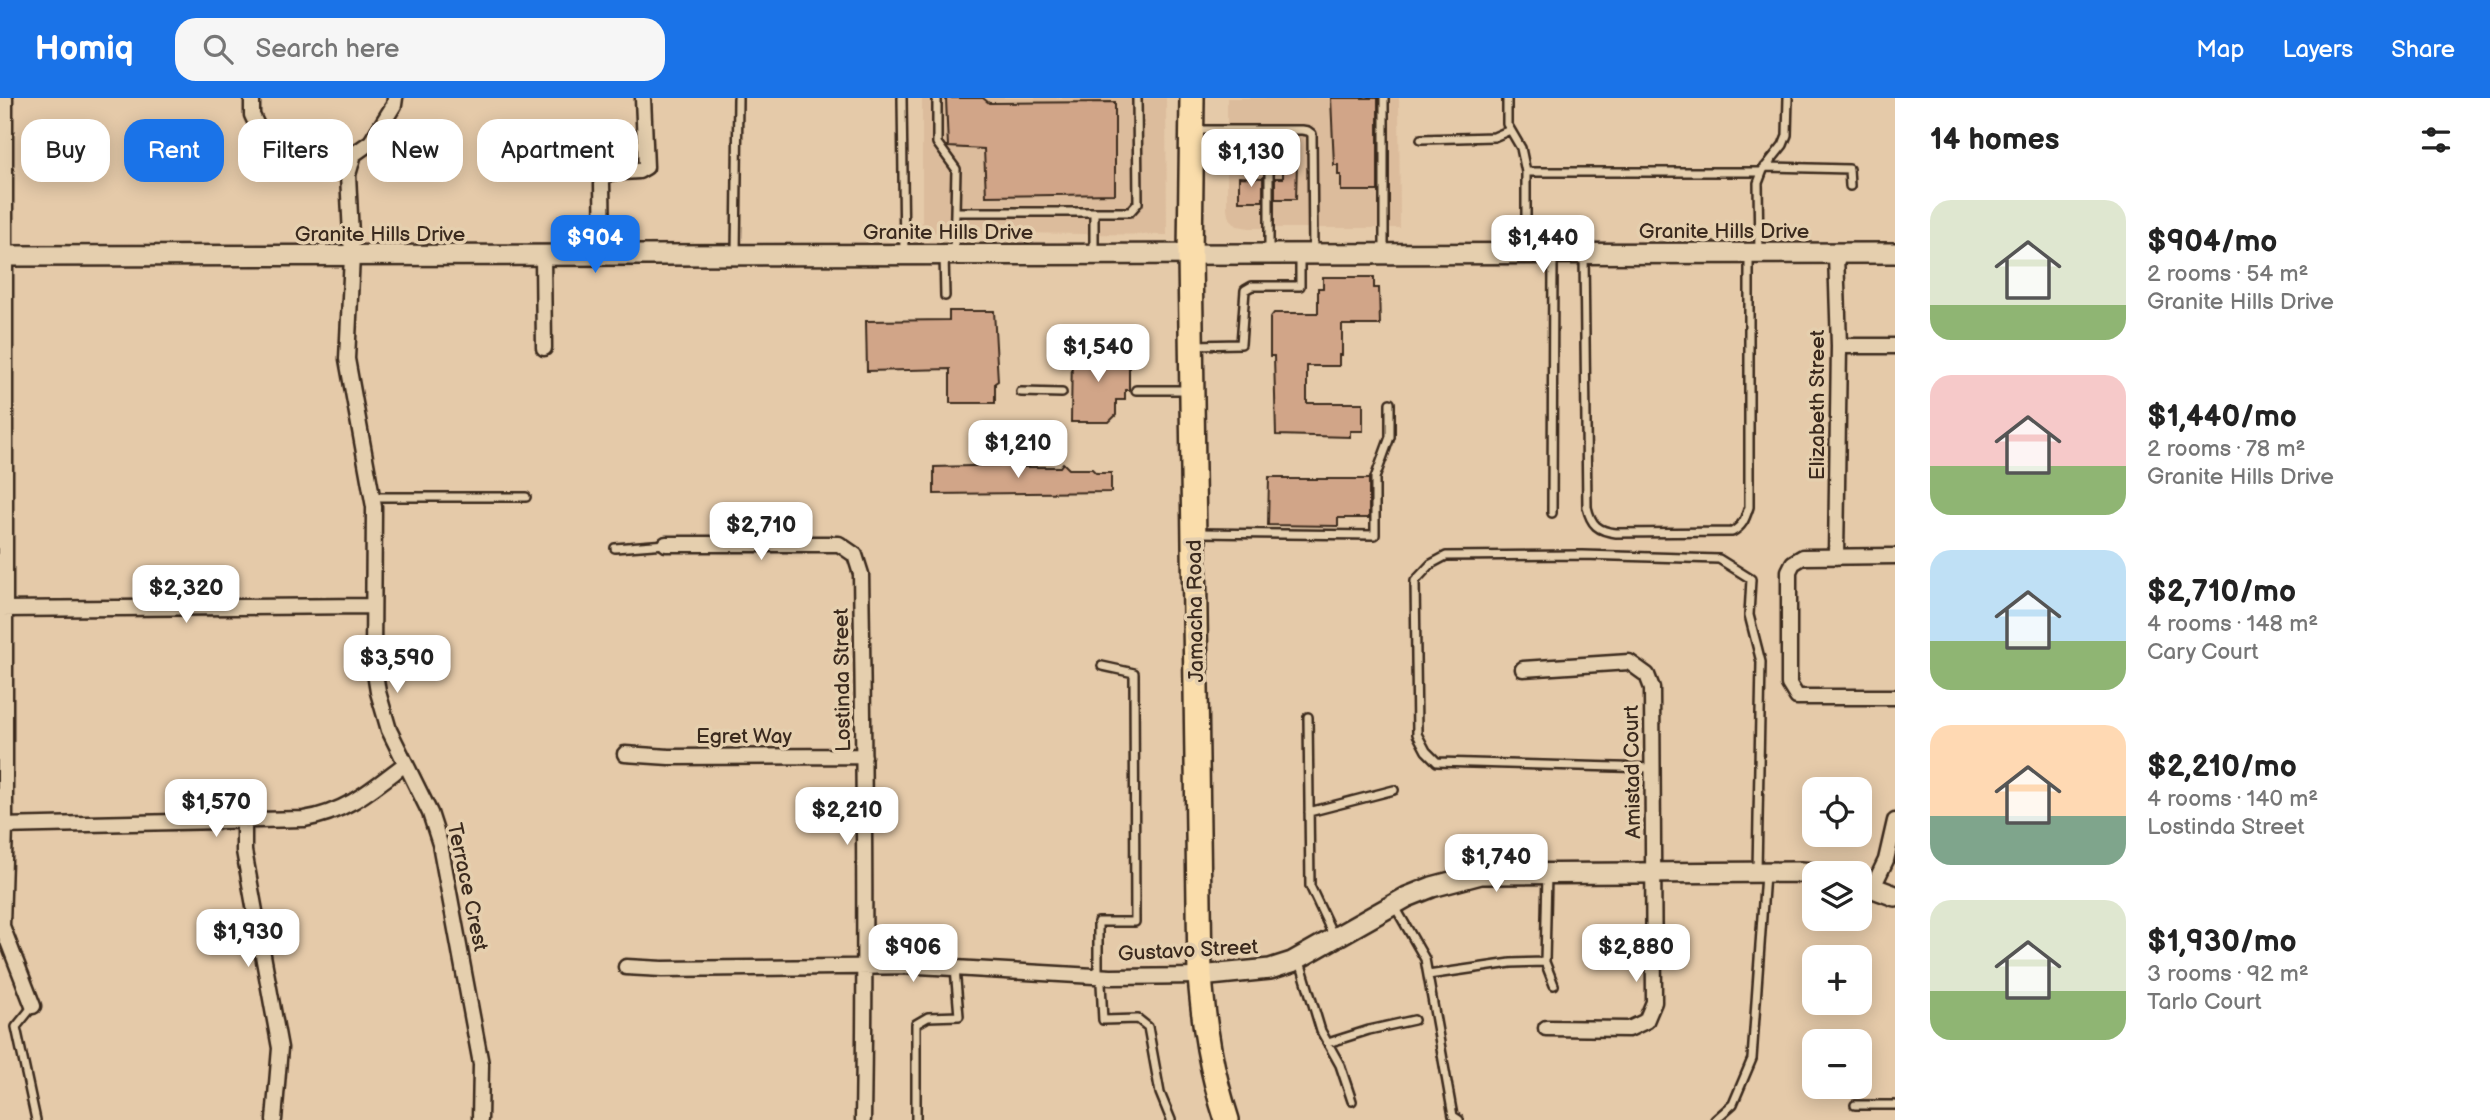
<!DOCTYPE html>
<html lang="en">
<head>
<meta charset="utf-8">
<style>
  :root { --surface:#fff; --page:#f6f6f6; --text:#222; --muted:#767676; --accent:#1a73e8 }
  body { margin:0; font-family:"Balsamiq Sans",sans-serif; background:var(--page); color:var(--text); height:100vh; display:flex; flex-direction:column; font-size:26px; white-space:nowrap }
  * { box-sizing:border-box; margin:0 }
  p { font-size:23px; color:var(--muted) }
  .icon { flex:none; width:38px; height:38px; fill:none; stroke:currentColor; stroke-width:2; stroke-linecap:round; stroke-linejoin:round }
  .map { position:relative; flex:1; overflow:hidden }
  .panel { display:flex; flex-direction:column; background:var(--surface); width:595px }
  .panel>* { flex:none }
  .top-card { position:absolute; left:21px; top:21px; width:665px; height:63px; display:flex; gap:14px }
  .buttons { position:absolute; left:1802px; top:679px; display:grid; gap:14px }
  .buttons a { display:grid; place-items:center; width:70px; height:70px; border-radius:14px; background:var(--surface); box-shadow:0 4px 18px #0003; font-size:35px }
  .price { position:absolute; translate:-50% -60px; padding:0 16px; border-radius:14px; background:#fff; color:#222; font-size:23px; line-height:46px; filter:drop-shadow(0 2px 4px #0008) }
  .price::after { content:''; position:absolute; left:50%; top:42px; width:21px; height:16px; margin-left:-10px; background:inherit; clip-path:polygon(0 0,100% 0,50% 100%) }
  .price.selected { background:var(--accent); color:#fff }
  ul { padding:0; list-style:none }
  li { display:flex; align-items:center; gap:21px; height:175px; padding:0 35px }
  li span { display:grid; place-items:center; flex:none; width:196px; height:140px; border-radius:21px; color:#555 }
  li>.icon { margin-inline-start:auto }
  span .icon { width:84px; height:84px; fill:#fffc; stroke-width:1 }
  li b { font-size:30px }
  h2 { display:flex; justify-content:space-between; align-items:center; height:84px; padding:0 35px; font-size:30px }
  .pill { padding:0 24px; border-radius:21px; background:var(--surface); box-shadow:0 4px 18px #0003; font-size:24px; line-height:63px }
  .pill.selected { background:var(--accent); color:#fff }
  header { display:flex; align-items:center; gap:42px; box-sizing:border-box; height:98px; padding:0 35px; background:var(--accent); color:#fff }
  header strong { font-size:33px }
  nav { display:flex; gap:38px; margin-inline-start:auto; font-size:24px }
  .search { width:490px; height:63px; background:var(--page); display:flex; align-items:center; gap:18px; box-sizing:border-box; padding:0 24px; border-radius:21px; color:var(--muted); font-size:26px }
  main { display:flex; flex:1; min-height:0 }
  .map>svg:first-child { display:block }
</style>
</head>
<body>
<header>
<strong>Homiq</strong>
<div class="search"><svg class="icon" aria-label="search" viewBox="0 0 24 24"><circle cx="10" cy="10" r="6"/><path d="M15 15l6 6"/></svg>Search here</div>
<nav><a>Map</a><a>Layers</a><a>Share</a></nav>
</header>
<main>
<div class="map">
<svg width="1895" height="1022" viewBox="0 0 1895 1022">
  <rect width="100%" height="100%" fill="#e5caa9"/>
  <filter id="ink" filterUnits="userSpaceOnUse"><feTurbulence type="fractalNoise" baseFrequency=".0143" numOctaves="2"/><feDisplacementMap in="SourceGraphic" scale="14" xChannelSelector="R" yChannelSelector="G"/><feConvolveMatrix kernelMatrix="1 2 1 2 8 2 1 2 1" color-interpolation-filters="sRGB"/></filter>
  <g filter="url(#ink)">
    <path fill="#dcbc9c" d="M922,0H1166L1167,137L922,134Z
      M1227,0H1399L1400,130H1250L1237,128L1228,118L1227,109Z"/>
    <path fill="#d1a588" stroke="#3b2a1e" stroke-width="2" d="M946,0H983L989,5L1115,4V96L986,98L984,51L948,49Z
      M1331,0H1378V93H1341V77H1338V67H1334Z
      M1283,64H1297L1296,101H1275V80H1283Z
      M1239,79L1263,80V103H1239Z
      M1323,179H1374V190H1379L1380,227H1342V257H1339V268H1307V305H1363V333H1350V339L1276,337L1274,258H1270V220L1274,215H1318V190H1323Z
      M949,213H994L998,283L995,285V305H950V271L867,273L866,223L949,222Z
      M1072,253H1129V292H1125V302H1116V317L1109,324H1071Z
      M1063,365L1069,371H1092L1096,375H1111V394L934,396V369L1009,367V369H1060Z
      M1269,379H1284V381H1369V420H1338V428L1268,427Z"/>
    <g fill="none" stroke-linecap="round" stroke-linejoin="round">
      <g stroke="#3b2a1e" stroke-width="12">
        <path id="service" d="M902,0L904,156
          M937,0V45L956,71L955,114H1130L1138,105L1137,0
          M1384,0V153
          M1507,0V26L1521,50L1526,74V152
          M1196,32H1302L1308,33L1312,36L1313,156
          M1421,41L1494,39L1510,32
          M1196,67H1269V153
          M1765,69L1849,71L1850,88
          M1526,74H1762
          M954,155L955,114
          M1759,155L1758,85L1763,72L1783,47L1787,37L1788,0
          M736,156L738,0
          M1094,156V114
          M944,157L945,198
          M1584,157L1587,409C1591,427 1598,433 1616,435L1732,434C1743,428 1745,421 1749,409V157
          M1062,243L1135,244
          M1193,247L1241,246L1245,192L1252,188H1300V157
          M1136,292H1188
          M1021,294L1062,295
          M373,399H526
          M1552,415L1553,157
          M1199,435L1375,437V380L1390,339V305
          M615,450L666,446
          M1102,568L1134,575L1135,824H1098V878L1101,886L1103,922L1138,921L1148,929L1160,995L1171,1022
          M1308,619L1310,788L1334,839
          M1653,670L1437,664L1426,653L1417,636L1415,483L1431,466L1446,458L1583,457L1719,461L1751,481L1749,517L1761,564L1757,773
          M1309,714L1394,692
          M1394,807L1425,861L1453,1018L1459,1022
          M1299,860L1321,933L1340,967L1352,1003
          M1545,864L1547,776
          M1428,877L1511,865L1545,864L1554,887
          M33,908L16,929L36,1022
          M1328,945L1369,932L1414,922
          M1855,1007H1895
          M916,1022V926L928,919L959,918L955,870
          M1715,1022L1733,1006L1752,961L1765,776"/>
      </g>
      <g stroke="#3b2a1e" stroke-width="19">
        <path id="minor" d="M5,0V728L2,828L33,908
          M252,0V17L261,36C294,49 323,39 354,56L371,44L394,7L395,0
          M354,56L348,77L352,158L347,261L374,409L373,563L378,594L389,632L430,715L440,746L481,966L480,1022
          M603,156L602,84L605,75L639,73L646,69L643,0
          M1836,156L1839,248L1836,459
          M543,158L544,250
          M1839,248H1895
          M666,446H839L855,457L861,476C864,658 866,840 863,1022
          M1895,458L1803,459L1793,465L1789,473V586L1797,599H1895
          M0,511L372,508
          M1523,571L1629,564L1647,577L1652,590L1654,904L1646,923L1629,931L1546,930
          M625,656L669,659L864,658
          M244,723V753L280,950L274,1022
          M0,728L304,721C347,714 372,691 405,666
          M1873,789L1886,762L1895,723
          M626,869L662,871L919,868L1111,879L1200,878"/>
      </g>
      <g stroke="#3b2a1e" stroke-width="24">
        <path id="tertiary" d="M0,158L1895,155
          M1860,785L1895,798
          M1200,878L1270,871L1292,864L1407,799L1432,789L1481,776L1801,774L1815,775"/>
      </g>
      <g stroke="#3b2a1e" stroke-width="28">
        <path id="primary" d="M1192,0L1190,157L1200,878C1204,929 1211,973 1227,1022"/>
      </g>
      <use href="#service" stroke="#e5cfae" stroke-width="7"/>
      <use href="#minor" stroke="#e5cfae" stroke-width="14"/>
      <use href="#tertiary" stroke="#e5cfae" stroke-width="19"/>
      <use href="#primary" stroke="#faddab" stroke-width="23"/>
    </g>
  </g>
  <g text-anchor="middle" stroke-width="7" stroke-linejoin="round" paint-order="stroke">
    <g font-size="21" fill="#3b2a1e" stroke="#e5cfae">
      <text x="1724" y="140">Granite Hills Drive</text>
      <text x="948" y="141">Granite Hills Drive</text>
      <text x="380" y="143">Granite Hills Drive</text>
      <text transform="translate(1817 307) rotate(-90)" y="7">Elizabeth Street</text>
      <text transform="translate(1195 513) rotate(-91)" y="7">Jamacha Road</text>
      <text transform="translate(842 582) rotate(-91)" y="7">Lostinda Street</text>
      <text x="744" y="645">Egret Way</text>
      <text transform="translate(1632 674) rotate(-91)" y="7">Amistad Court</text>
      <text transform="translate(468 789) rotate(78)" y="7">Terrace Crest</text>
      <text transform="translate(1188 852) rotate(-3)" y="7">Gustavo Street</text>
    </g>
  </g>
</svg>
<div class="buttons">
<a><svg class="icon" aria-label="locate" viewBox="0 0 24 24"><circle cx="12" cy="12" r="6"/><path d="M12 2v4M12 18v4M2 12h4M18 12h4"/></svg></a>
<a><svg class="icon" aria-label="layers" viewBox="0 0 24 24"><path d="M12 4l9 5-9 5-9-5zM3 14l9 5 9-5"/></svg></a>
<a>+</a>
<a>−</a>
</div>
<b class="price" style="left:1251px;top:91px">$1,130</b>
<b class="price selected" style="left:595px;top:177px">$904</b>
<b class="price" style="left:1543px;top:177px">$1,440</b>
<b class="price" style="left:1098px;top:286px">$1,540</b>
<b class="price" style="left:1018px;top:382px">$1,210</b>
<b class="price" style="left:761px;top:464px">$2,710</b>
<b class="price" style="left:186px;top:527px">$2,320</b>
<b class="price" style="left:397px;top:597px">$3,590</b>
<b class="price" style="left:216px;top:741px">$1,570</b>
<b class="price" style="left:847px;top:749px">$2,210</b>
<b class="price" style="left:1496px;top:796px">$1,740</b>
<b class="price" style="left:248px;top:871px">$1,930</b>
<b class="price" style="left:913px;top:886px">$906</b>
<b class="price" style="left:1636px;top:886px">$2,880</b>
<div class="top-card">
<a class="pill">Buy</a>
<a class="pill selected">Rent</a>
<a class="pill">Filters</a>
<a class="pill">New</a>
<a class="pill">Apartment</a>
</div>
</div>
<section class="panel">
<h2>14 homes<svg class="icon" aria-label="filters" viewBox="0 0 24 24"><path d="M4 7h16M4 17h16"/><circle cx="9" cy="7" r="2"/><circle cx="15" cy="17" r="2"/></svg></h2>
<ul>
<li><span style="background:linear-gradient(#dfe7d0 75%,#8fb573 0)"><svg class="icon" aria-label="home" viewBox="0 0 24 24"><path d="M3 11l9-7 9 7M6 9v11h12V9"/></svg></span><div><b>$904/mo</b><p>2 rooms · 54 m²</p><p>Granite Hills Drive</p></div></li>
<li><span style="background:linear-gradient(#f6c9c9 65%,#8fb573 0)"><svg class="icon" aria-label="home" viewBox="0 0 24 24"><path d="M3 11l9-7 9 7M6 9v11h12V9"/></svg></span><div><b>$1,440/mo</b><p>2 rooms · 78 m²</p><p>Granite Hills Drive</p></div></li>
<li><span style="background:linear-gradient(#bfe0f5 65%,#8fb573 0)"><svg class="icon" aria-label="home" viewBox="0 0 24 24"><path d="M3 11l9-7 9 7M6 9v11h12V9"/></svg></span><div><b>$2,710/mo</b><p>4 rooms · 148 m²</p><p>Cary Court</p></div></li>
<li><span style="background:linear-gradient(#ffd9b3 65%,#7fa58c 0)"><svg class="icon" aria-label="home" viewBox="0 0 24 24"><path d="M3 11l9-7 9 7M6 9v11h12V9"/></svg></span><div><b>$2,210/mo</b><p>4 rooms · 140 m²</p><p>Lostinda Street</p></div></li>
<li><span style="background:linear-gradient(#dfe7d0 65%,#8fb573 0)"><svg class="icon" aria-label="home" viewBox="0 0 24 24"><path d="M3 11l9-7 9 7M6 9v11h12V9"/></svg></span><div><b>$1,930/mo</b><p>3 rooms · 92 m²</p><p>Tarlo Court</p></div></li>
</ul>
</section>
</main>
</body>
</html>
